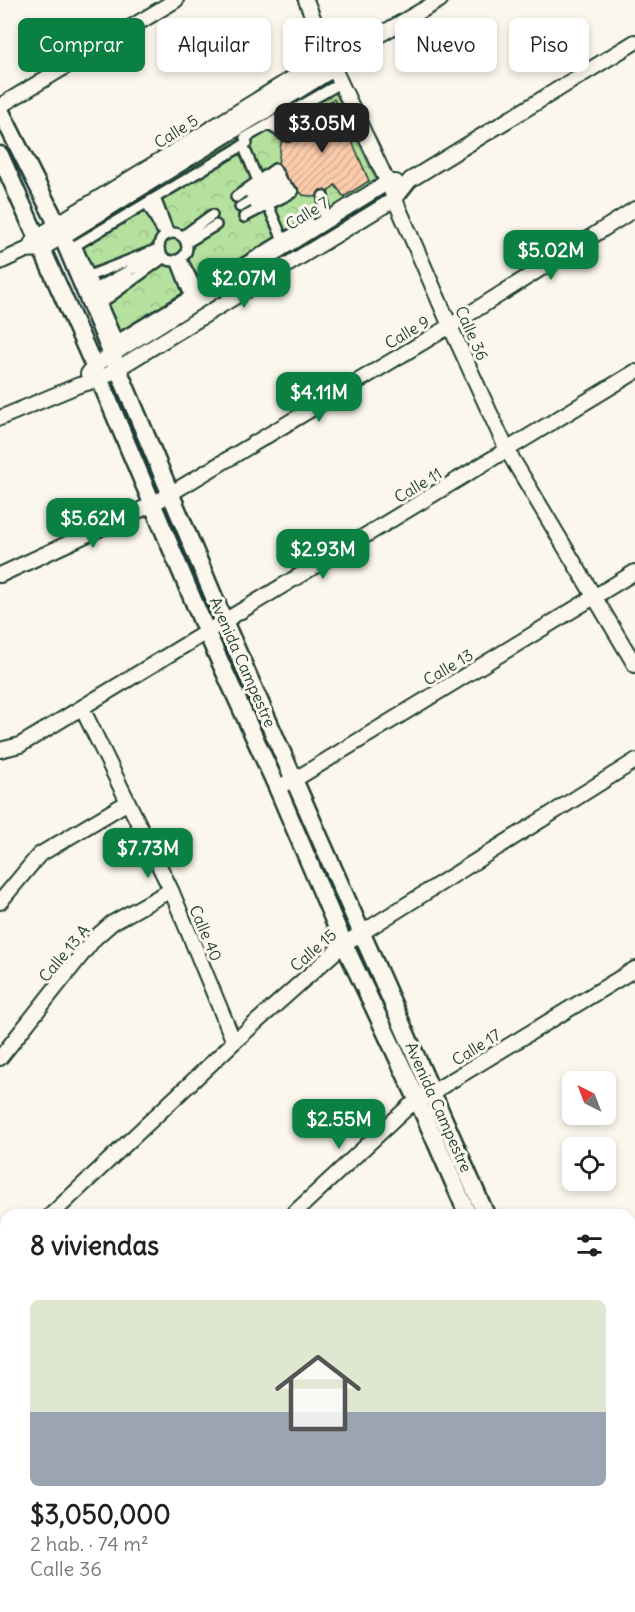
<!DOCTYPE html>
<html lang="es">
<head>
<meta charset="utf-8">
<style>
  :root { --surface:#fff; --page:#f6f6f6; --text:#222; --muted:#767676; --line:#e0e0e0; --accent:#0b8043 }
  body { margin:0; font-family:Delius,sans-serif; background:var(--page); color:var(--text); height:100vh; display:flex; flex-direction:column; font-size:22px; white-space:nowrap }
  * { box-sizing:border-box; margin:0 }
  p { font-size:20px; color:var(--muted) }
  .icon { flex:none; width:33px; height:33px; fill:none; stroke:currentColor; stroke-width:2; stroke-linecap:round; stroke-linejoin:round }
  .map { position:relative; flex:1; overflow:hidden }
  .details { position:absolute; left:0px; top:1209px; width:636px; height:404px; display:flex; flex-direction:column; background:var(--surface); border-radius:18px 18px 0 0; box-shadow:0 3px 9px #0003 }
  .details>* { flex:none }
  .guide { position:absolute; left:18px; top:18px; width:600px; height:54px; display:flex; gap:12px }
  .needle { width:39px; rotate:318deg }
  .tools { position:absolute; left:562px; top:1071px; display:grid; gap:12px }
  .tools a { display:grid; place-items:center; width:54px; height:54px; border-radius:9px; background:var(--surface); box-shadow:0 3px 9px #0003; font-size:30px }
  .price { position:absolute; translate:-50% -51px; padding:0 14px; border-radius:12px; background:var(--accent); color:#fff; font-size:20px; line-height:39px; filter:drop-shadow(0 2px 3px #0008) }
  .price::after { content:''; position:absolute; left:50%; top:36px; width:18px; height:14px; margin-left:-9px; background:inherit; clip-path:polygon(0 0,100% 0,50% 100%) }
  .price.selected { background:#222; color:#fff }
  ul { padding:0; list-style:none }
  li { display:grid; align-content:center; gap:12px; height:318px; padding:0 30px }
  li+li { border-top:2px solid var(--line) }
  li span { display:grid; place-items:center; height:186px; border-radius:9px; color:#555 }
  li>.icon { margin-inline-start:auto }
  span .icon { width:108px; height:108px; fill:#fffc; stroke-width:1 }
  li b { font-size:26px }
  h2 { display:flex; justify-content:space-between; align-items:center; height:72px; padding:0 30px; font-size:26px }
  .tag { padding:0 21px; border-radius:9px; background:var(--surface); box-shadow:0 3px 9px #0003; font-size:21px; line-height:54px }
  .tag.selected { background:var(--accent); color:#fff }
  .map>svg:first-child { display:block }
</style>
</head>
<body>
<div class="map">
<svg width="635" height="1612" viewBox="0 0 635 1612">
  <defs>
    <pattern id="forest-crowns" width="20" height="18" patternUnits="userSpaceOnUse" patternTransform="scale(1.5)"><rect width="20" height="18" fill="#b5e19e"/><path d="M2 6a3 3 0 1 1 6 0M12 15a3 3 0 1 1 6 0" fill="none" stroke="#9bc289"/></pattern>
    <pattern id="building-hatch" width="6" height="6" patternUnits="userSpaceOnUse" patternTransform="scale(1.5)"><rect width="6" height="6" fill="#fbcbab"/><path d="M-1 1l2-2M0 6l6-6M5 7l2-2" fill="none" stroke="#d7af94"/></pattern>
  </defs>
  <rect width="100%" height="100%" fill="#fbf7ec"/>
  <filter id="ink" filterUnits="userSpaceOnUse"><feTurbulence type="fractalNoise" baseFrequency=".0167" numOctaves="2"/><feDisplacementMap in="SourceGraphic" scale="12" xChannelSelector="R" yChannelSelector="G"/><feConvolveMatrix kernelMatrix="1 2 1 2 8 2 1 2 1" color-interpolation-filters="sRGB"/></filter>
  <g filter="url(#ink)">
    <path fill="url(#forest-crowns)" stroke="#6a8f69" stroke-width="1.5" d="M330,82L378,184L115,345L69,244Z"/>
    <path fill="url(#building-hatch)" stroke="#1f3d34" stroke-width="1.5" d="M334,99L369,181L344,197L335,185L328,192L325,190H320L316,197L303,195L287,178L278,163L281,143L283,141L291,142L294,137L292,132L301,128L296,117Z"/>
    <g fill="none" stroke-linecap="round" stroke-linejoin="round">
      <g stroke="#1f3d34" stroke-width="14">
        <path id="pedestrian" d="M269,125L287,136
          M243,145L258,181
          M250,194L279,175
          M323,196L324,214
          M236,197L275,169L282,182L293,192L244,217
          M155,198L169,234
          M147,203L161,229
          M255,205L287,187
          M268,205L283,240
          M240,207L282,182
          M310,223L117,340L76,245L247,143L245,138L332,88
          M159 247a14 14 0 1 1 28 0a14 14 0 1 1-28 0Z
          M183,236L212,215
          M186,243L216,225
          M181,258L198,291
          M176,260L190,296
          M89,276L158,249
          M95,289L161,253
          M98,296L128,276
          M101,303L163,258"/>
      </g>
      <g stroke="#1f3d34" stroke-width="18">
        <path id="minor" d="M306,0L328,56L386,179L450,326L507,450L635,665
          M0,106L176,0
          M31,244L36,238L57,224L328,56L335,55
          M0,262L26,250L41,249L62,237L335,68L350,52L440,0
          M88,374L94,366L111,355L388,182H396
          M0,418L79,385L99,380L117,369L395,199L410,180L635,42
          M0,575L153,504L450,326L635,209
          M82,708L171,890L234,1042
          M0,750L20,745L635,372
          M277,787L294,780L635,572
          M0,902L39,855L128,802
          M0,1058L95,938L112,923L171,890
          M51,1215L234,1042L344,944L635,761
          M292,1215L408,1107L635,969
          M630,1244L635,1240
          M0,1263L6,1257
          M630,1274L635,1269
          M0,1487L6,1482
          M0,1597L6,1593
          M372,1612L381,1606"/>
      </g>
      <g stroke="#1f3d34" stroke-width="21">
        <path id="tertiary" d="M0,110L57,224L224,621L486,1215
          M0,155L94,366L207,633L277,787L344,944L418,1101L468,1215
          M630,1545L635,1558
          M630,1596L635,1590
          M592,1612L596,1606
          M617,1612L621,1606"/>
      </g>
      <g stroke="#1f3d34" stroke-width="26">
        <path id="primary" d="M0,1531L6,1536
          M0,1576L6,1581
          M37,1606L44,1612
          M94,1606L100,1612"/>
      </g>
      <use href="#pedestrian" stroke="#fbf7ec" stroke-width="9"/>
      <use href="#minor" stroke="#fbf7ec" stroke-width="14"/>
      <use href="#tertiary" stroke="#fbf7ec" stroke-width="16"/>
      <use href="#primary" stroke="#f5e382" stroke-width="21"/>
    </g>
  </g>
  <g text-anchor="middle" stroke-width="6" stroke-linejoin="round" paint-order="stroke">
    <g font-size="16" fill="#1f3d34" stroke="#fbf7ec">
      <text transform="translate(176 131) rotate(-32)" y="6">Calle 5</text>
      <text transform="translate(307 213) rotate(-32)" y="6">Calle 7</text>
      <text transform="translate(407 332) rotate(-31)" y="6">Calle 9</text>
      <text transform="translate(472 333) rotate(66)" y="6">Calle 36</text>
      <text transform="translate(418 485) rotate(-31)" y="6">Calle 11</text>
      <text transform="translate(243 662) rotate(66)" y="6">Avenida Campestre</text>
      <text transform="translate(448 667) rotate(-31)" y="6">Calle 13</text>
      <text transform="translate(206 933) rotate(67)" y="6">Calle 40</text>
      <text transform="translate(313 950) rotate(-41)" y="6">Calle 15</text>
      <text transform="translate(64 953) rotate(-50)" y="6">Calle 13 A</text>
      <text transform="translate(476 1047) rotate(-32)" y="6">Calle 17</text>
      <text transform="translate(439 1107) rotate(66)" y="6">Avenida Campestre</text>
    </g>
  </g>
</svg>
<div class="tools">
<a><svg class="needle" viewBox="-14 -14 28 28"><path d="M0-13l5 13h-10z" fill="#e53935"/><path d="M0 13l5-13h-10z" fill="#767676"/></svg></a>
<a><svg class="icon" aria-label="locate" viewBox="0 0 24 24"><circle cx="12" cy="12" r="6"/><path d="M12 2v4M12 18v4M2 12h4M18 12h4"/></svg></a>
</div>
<b class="price selected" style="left:322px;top:154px">$3.05M</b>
<b class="price" style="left:551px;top:281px">$5.02M</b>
<b class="price" style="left:244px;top:309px">$2.07M</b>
<b class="price" style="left:319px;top:423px">$4.11M</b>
<b class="price" style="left:93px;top:549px">$5.62M</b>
<b class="price" style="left:323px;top:580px">$2.93M</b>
<b class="price" style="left:148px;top:879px">$7.73M</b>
<b class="price" style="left:339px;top:1150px">$2.55M</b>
<div class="guide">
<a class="tag selected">Comprar</a>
<a class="tag">Alquilar</a>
<a class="tag">Filtros</a>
<a class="tag">Nuevo</a>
<a class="tag">Piso</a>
</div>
<section class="details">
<h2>8 viviendas<svg class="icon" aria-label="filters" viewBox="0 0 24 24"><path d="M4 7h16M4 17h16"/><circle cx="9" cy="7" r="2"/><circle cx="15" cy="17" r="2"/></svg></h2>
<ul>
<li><span style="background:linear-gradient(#dfe7d0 60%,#9aa5b1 0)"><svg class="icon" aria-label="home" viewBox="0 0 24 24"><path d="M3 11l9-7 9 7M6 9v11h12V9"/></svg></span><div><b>$3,050,000</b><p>2 hab. · 74 m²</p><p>Calle 36</p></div></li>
</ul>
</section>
</div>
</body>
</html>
